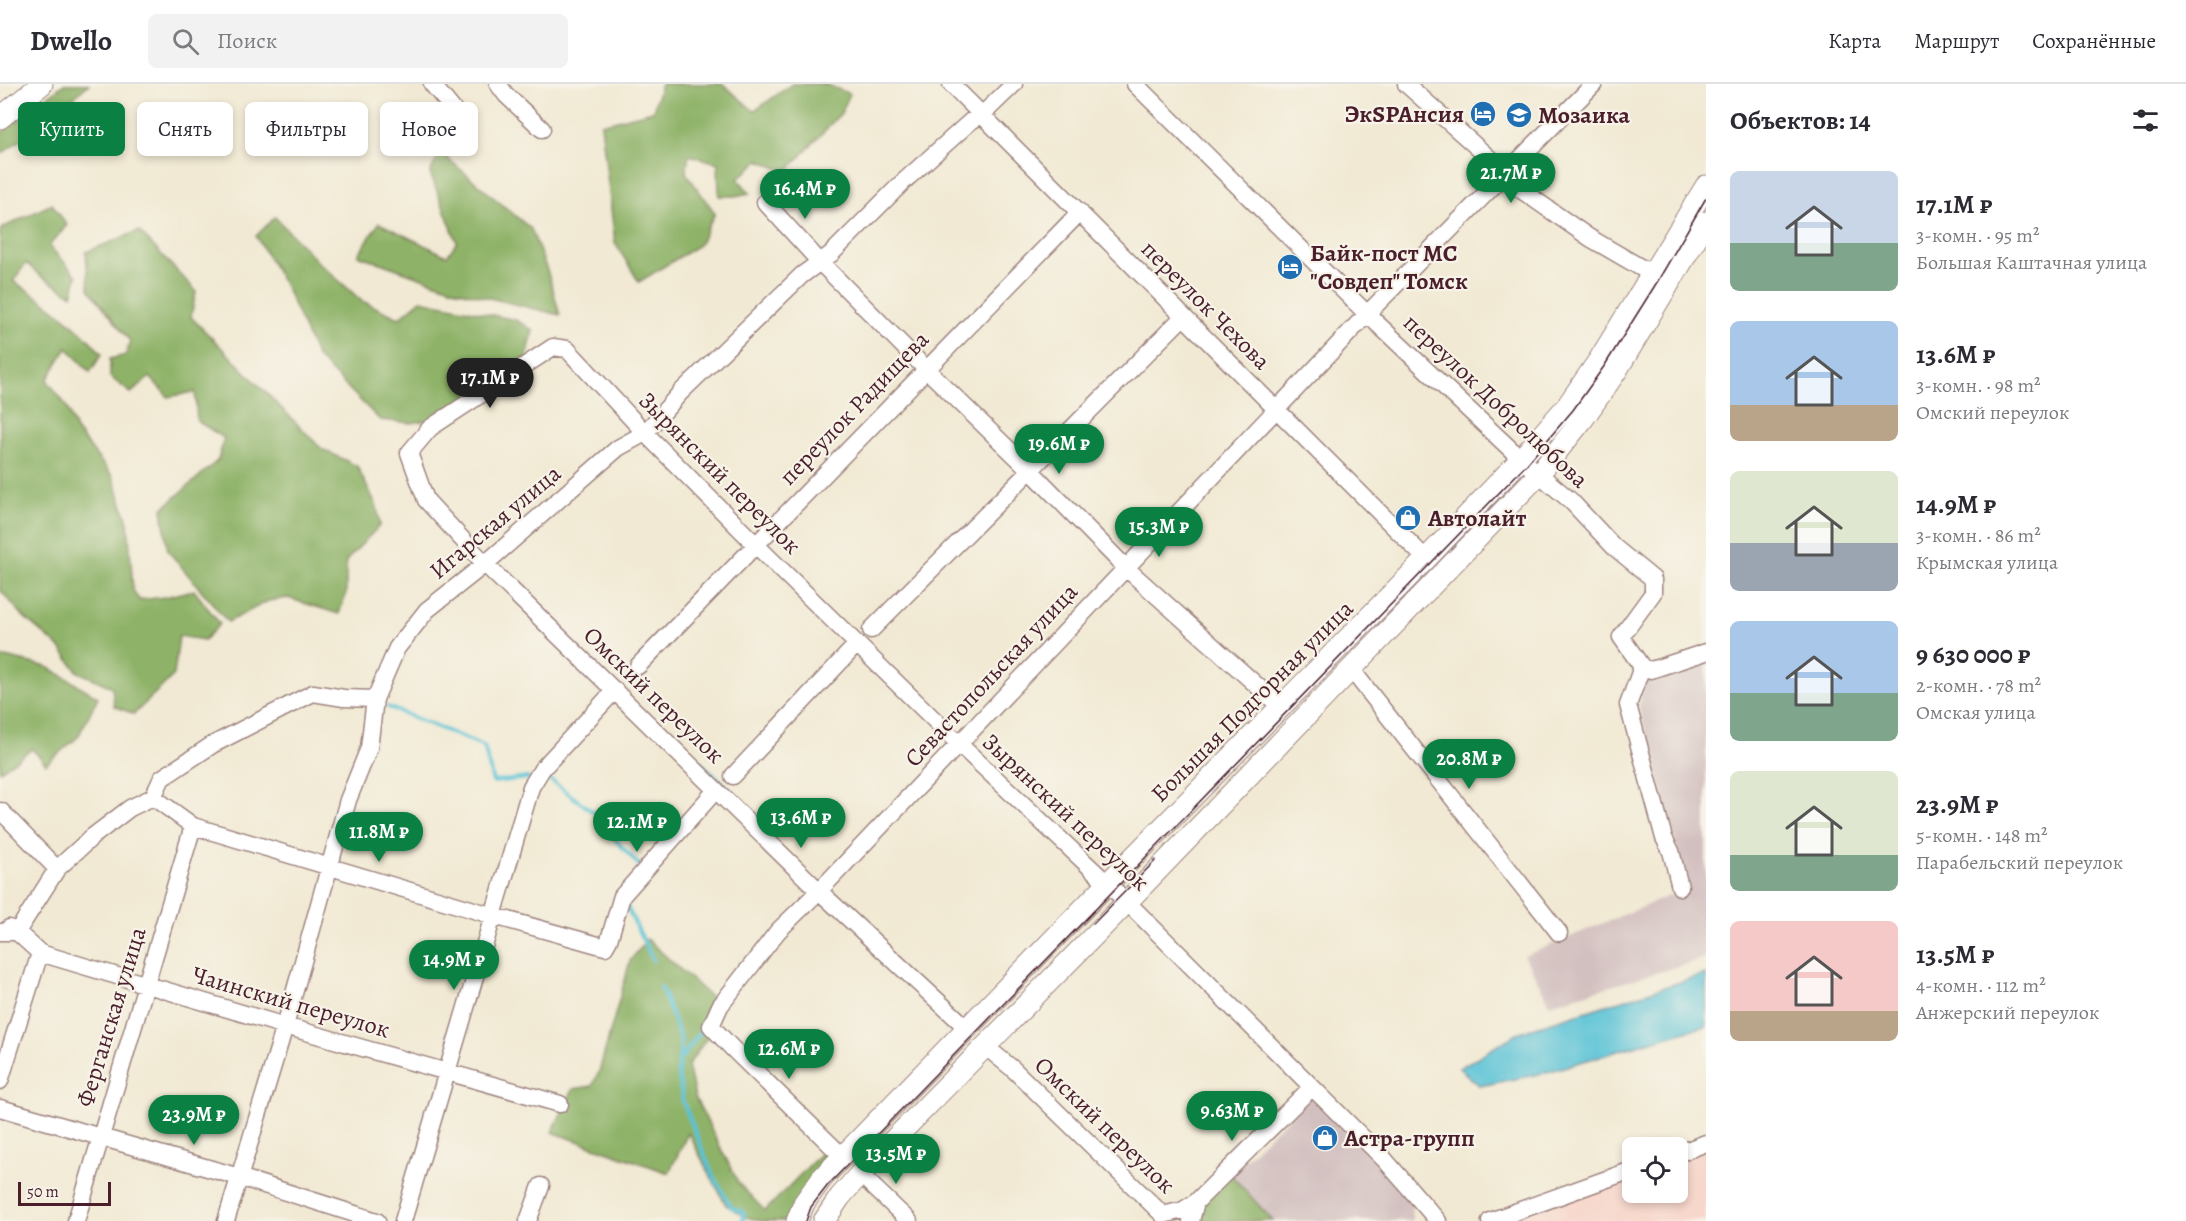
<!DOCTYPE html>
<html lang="ru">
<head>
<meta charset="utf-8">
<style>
  :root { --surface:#fff; --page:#f2f2f3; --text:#2b2b33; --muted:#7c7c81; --line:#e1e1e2; --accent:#0b8043 }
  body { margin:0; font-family:Alegreya,serif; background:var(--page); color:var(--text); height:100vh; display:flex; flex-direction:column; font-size:22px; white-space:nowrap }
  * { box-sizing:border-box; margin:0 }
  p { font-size:20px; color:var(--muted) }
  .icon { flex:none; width:33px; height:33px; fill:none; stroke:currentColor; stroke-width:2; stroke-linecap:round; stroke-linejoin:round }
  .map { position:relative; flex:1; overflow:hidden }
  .details { display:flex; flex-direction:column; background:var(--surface); width:480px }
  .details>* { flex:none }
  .guide { position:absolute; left:18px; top:18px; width:570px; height:54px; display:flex; gap:12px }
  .buttons { position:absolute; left:1622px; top:1053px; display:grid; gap:12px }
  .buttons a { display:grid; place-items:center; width:66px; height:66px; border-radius:9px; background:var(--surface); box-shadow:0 3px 9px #0003; font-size:30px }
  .scale { position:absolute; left:18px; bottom:15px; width:93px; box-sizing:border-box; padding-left:6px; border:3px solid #4a1f2b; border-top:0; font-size:16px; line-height:21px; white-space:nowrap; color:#4a1f2b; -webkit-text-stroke:4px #f7f3e8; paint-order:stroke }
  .price { position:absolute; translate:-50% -51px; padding:0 14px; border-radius:21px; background:var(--accent); color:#fff; font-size:20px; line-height:39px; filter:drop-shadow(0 2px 3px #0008) }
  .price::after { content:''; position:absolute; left:50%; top:36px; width:18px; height:14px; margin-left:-9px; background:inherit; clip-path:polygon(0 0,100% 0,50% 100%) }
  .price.selected { background:#222; color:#fff }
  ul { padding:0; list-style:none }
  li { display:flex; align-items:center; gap:18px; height:150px; padding:0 24px }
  li span { display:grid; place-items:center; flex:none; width:168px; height:120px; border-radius:9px; color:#555 }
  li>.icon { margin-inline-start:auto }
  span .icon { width:72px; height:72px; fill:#fffc; stroke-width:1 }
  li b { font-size:26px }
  h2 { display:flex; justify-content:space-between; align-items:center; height:72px; padding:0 24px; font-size:26px }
  .tag { padding:0 21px; border-radius:9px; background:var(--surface); box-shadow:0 3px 9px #0003; font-size:21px; line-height:54px }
  .tag.selected { background:var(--accent); color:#fff }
  header { display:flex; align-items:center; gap:36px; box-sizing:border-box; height:84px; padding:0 30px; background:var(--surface); border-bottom:2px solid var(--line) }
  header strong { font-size:28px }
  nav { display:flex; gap:33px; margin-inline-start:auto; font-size:21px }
  .search { width:420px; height:54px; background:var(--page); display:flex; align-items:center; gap:15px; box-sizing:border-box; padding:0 21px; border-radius:9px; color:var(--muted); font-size:22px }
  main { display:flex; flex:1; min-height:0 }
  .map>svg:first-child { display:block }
</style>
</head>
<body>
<header>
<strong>Dwello</strong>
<div class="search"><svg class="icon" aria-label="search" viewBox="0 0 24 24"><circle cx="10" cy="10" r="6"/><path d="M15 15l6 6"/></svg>Поиск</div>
<nav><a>Карта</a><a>Маршрут</a><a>Сохранённые</a></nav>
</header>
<main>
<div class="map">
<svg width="1706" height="1137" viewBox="0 0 1706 1137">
  <rect width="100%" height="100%" fill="#f7f3e8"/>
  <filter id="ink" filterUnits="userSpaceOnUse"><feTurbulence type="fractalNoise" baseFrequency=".0167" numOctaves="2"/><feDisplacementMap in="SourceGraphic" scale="12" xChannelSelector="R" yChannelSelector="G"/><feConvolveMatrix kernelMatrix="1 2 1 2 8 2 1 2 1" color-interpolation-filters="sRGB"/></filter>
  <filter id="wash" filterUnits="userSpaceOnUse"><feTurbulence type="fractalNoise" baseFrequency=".008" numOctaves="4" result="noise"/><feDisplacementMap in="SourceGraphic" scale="24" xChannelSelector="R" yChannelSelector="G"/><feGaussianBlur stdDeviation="1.35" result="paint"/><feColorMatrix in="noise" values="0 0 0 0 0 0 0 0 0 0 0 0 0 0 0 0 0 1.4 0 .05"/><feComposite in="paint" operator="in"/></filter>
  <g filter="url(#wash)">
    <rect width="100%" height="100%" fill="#f1e9d3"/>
    <path fill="#f7d1c6" d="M1706,1064V1137H1506L1632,1091V1108H1677V1075Z"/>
    <path fill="#d2bfbf" d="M1706,573V874L1550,920L1524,872L1688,804L1639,624L1646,594Z
      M1310,1013L1380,1080L1411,1115L1412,1137H1273L1230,1090Z"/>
    <path fill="#8eb267" stroke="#6c6849" stroke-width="1.5" d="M64,0H89L54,31L0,71V50Z
      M661,0H723L754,27L792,0H825L850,10L841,29L786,88L759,76L738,95L750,109L735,112H719L718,79L689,71L686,89L715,129L699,161L639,198L615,159L601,40L653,27Z
      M440,68L531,145L548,189L560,231L456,206L358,171L379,139L447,172L457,158L430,89Z
      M52,120L67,141L49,162L77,192L72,211L42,193L26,179L13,197C46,218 77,240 102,270L90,288L67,264L47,296L66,321L76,346L113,393L128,438L133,506L139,516L165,513L194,506L220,540L204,556L179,552L174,591L134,630L114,622L112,603L78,588L59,563L25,534L0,506V147L4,143Z
      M275,133L318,178L362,217L399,234L421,216L516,236L533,246L527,274L436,335L411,339L380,336L317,273L287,206L256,152Z
      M139,147L196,207L191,233L322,365L357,382L377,423L380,441L346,477V509L339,530L288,514L268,517L228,538L168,467L162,425L218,376L224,354L197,337L195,308L168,313L150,293L131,309L110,293V275L126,271L130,257L89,205L86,168Z
      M5,573L48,583L98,613L78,653L46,680L32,665L0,687V575Z
      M647,855L717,919L709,951L688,981L695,1013L739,1100L765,1127L827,1063L838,1073L789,1137H761L746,1133L726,1121L688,1049L669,1089L552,1048L573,1005L592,1002L599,988L630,877Z
      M1230,1090L1273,1137H1194L1200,1120Z"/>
    <path fill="#59c2d6" stroke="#527080" stroke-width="1.5" d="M1706,890V943L1689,946L1540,990L1480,1002L1459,984L1520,948Z"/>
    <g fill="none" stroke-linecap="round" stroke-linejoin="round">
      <path stroke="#59c2d6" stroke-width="4" d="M388,623L484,662L493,698L528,694
        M668,648L714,691L755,732
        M545,692L600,733L607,747L640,782
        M626,821L653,876
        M661,903L681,956L678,990L683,1018L712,1090L731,1123L744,1129L743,1137
        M680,976L705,941"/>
    </g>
  </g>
  <g filter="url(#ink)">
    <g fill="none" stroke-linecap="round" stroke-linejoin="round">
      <g stroke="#9e847f" stroke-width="19">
        <path id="minor" d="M432,0L465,40
          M498,0L506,11L542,45
          M951,0L1426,475
          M1135,0L1367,230L1521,375L1571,417L1614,463L1653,495V509L1621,553L1642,583L1651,586L1706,568
          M1406,0L1506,89L1521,106L1590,154L1652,190
          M765,118L819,177L926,285L1030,386L1126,484L1281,623
          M871,546L1183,233
          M638,582L1080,128
          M1642,583L1628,621L1664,754L1671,767L1680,803
          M1351,585L1559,849
          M733,692L857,560
          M153,713L193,742L494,832L605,863L609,856L622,812L716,706
          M1,727L57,785
          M9,844L17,848L40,869L285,942L560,1020
          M0,848H17L57,785L92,753L130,724L153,713L162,694L212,661L313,609L344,614L375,615L397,564L427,526L485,480L618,364L645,349L680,309L802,191L831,170L903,98L971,37L983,30L1014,0
          M967,944L819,807L485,480L426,416L409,369L430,344L553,263L567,265L645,349L755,460L959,660L1127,818L1385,1076L1438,1137
          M986,963L1013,985L1163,1131L1183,1126L1196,1118
          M0,997L40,869
          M0,1024L239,1093L377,1137
          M1677,1070L1706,1059
          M843,1073L733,965L711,942L720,922L778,847L819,807L959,660L1367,230L1594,0
          M860,1090L909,1137
          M76,1137L193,742
          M226,1137L285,942L348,716L369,664L375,615
          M403,1137L531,703L542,685L615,606
          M528,1137L541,1102
          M1191,1137L1196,1118L1311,1004
          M1490,1137L1632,1086"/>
      </g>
      <g stroke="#9e847f" stroke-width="23">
        <path id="major" d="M0,34L42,0
          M797,1137L804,1119L822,1094L1108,799L1426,475L1521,375L1567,322L1599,276L1706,102
          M824,1137L840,1113L860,1090L1127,818L1539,390L1583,335L1615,289L1706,138"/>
      </g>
      <use href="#minor" stroke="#fff" stroke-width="16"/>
      <use href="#major" stroke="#fff" stroke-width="21"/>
      <path stroke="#4a1f2b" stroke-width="1.5" d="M1093,840L1156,776
        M806,1137L811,1123L828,1101L1527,380L1573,326L1605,281L1659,195L1706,114"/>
    </g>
  </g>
  <defs>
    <g id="hotel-disc" transform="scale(1.35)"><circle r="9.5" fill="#1f6fb2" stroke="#f7f3e8"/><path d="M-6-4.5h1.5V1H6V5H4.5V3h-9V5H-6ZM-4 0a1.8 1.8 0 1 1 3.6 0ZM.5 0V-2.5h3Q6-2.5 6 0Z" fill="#fff"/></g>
    <g id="school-disc" transform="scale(1.35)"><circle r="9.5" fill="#1f6fb2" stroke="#f7f3e8"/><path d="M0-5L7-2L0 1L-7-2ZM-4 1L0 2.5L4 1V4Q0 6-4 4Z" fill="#fff"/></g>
    <g id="shop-disc" transform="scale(1.35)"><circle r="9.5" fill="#1f6fb2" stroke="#f7f3e8"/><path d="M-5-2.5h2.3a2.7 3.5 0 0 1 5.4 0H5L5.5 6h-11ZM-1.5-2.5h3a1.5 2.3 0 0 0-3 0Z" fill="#fff"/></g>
  </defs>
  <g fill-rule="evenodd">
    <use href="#hotel-disc" x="1483" y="30"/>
    <use href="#school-disc" x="1519" y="31"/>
    <use href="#hotel-disc" x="1290" y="183"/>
    <use href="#shop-disc" x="1408" y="434"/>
    <use href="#shop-disc" x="1325" y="1054"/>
  </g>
  <g text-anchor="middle" stroke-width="4.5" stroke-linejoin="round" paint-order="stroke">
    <g font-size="24" font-weight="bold" fill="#4a1f2b" stroke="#f7f3e8" text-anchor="start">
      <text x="1464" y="38" text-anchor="end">ЭкSPAнсия</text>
      <text x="1538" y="39">Мозаика</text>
      <text x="1310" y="177">Байк-пост MC<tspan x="1310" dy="28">"Совдеп" Томск</tspan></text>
      <text x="1428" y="442">Автолайт</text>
      <text x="1344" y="1062">Астра-групп</text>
    </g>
    <g font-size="24" fill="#4a1f2b" stroke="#f7f3e8">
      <text transform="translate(1206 221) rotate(45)" y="8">переулок Чехова</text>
      <text transform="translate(1496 317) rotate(43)" y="8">переулок Добролюбова</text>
      <text transform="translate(854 324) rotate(-46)" y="8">переулок Радищева</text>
      <text transform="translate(720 389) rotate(45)" y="8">Зырянский переулок</text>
      <text transform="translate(495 438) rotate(-40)" y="8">Игарская улица</text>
      <text transform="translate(991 591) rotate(-47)" y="8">Севастопольская улица</text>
      <text transform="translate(654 611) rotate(44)" y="8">Омский переулок</text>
      <text transform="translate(1252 617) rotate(-45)" y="8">Большая Подгорная улица</text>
      <text transform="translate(1066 728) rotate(43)" y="8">Зырянский переулок</text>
      <text transform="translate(291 918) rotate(16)" y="8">Чаинский переулок</text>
      <text transform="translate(111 933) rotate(-73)" y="8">Ферганская улица</text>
      <text transform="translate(1105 1041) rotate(44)" y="8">Омский переулок</text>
    </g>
  </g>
</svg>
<div class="buttons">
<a><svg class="icon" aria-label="locate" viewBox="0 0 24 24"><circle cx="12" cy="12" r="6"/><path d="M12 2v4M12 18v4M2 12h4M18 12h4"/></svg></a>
</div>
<div class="scale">50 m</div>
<b class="price" style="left:1511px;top:120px">21.7M ₽</b>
<b class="price" style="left:805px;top:136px">16.4M ₽</b>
<b class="price selected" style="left:490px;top:325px">17.1M ₽</b>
<b class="price" style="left:1059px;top:391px">19.6M ₽</b>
<b class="price" style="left:1159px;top:474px">15.3M ₽</b>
<b class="price" style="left:1469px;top:706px">20.8M ₽</b>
<b class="price" style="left:801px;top:765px">13.6M ₽</b>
<b class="price" style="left:637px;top:769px">12.1M ₽</b>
<b class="price" style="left:379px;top:779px">11.8M ₽</b>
<b class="price" style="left:454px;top:907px">14.9M ₽</b>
<b class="price" style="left:789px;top:996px">12.6M ₽</b>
<b class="price" style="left:1232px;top:1058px">9.63M ₽</b>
<b class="price" style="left:194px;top:1062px">23.9M ₽</b>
<b class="price" style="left:896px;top:1101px">13.5M ₽</b>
<div class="guide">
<a class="tag selected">Купить</a>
<a class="tag">Снять</a>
<a class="tag">Фильтры</a>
<a class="tag">Новое</a>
</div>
</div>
<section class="details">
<h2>Объектов: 14<svg class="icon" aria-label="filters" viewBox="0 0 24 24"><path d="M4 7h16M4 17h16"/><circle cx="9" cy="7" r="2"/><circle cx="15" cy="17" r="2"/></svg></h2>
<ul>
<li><span style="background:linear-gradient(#c9d6e8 60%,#7fa58c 0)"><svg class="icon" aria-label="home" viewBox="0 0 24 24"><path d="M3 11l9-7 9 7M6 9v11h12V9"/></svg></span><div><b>17.1M ₽</b><p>3-комн. · 95 m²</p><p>Большая Каштачная улица</p></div></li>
<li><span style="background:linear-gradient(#a9c7e8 70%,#b9a48a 0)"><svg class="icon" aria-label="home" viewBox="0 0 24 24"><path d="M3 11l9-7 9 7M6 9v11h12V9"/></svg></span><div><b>13.6M ₽</b><p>3-комн. · 98 m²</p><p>Омский переулок</p></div></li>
<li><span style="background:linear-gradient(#dfe7d0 60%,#9aa5b1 0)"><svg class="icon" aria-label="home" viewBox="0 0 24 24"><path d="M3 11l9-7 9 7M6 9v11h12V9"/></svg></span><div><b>14.9M ₽</b><p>3-комн. · 86 m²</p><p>Крымская улица</p></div></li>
<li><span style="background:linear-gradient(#a9c7e8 60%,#7fa58c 0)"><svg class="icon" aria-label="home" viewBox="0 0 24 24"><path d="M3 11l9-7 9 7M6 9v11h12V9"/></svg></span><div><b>9 630 000 ₽</b><p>2-комн. · 78 m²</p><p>Омская улица</p></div></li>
<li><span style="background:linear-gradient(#dfe7d0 70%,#7fa58c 0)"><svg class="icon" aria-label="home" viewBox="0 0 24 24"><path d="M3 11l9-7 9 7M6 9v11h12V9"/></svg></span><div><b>23.9M ₽</b><p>5-комн. · 148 m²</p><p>Парабельский переулок</p></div></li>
<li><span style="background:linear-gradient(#f6c9c9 75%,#b9a48a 0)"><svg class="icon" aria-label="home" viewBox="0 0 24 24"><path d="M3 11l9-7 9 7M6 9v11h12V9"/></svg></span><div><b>13.5M ₽</b><p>4-комн. · 112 m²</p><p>Анжерский переулок</p></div></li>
</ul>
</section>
</main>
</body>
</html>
